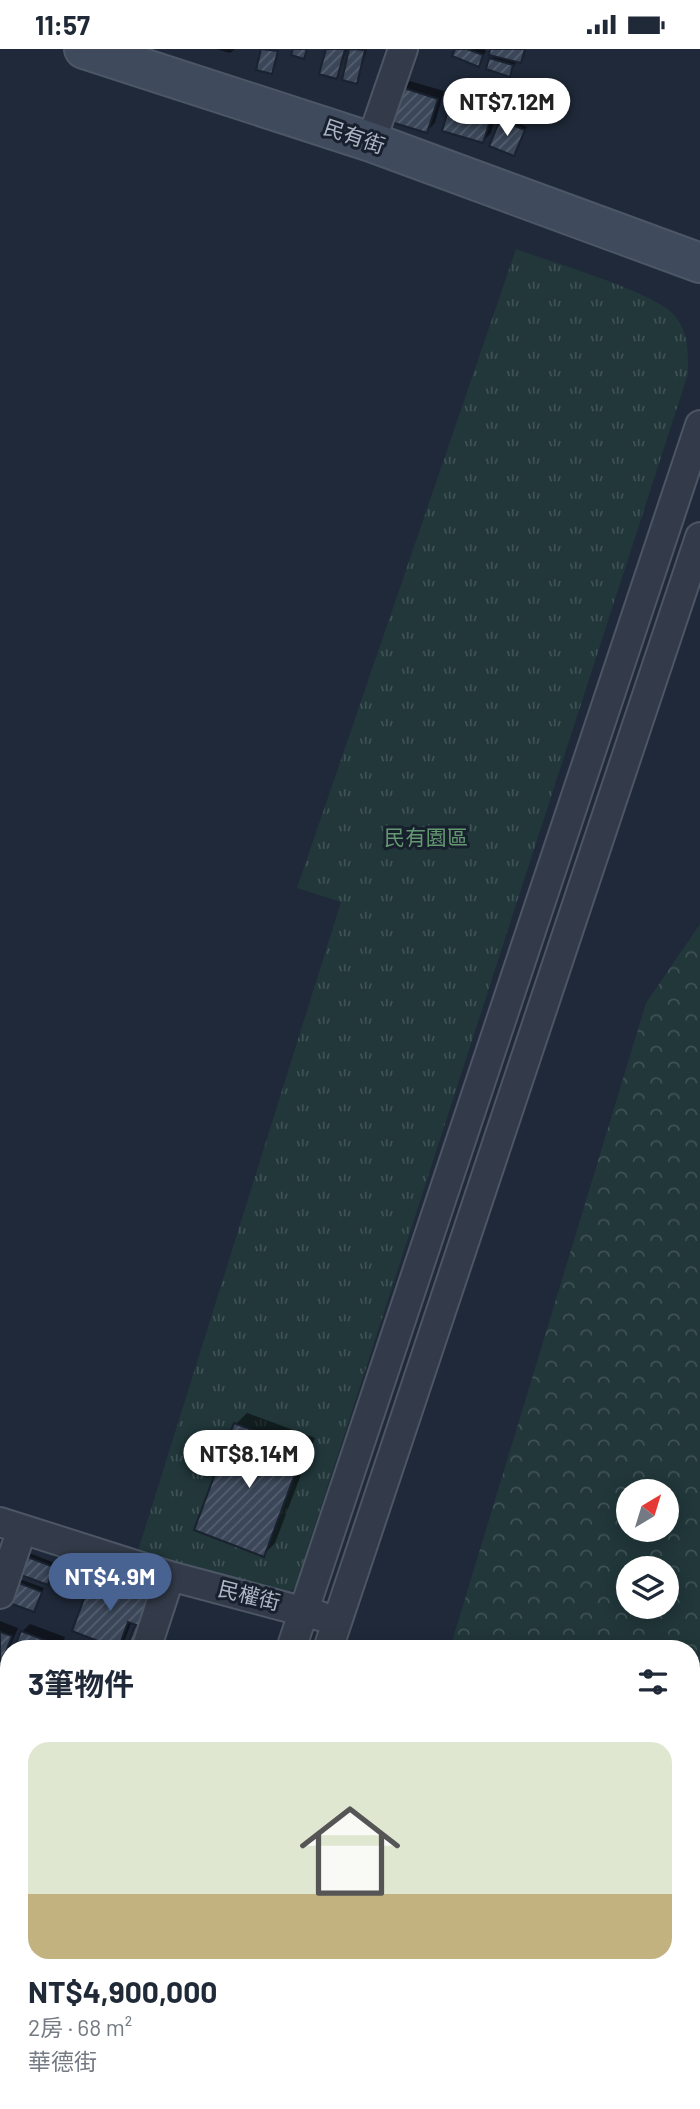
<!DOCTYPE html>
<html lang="zh-TW">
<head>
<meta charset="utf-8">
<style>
  :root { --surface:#fff; --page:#f6f6f7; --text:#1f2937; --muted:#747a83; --accent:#486291 }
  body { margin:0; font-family:Barlow,"Noto Sans TC",sans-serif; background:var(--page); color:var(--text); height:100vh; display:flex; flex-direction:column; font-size:26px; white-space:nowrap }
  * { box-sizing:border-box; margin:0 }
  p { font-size:23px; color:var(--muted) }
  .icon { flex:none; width:38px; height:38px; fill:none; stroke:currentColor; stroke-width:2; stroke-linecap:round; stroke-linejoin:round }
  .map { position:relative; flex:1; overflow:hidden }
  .drawer { position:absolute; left:0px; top:1591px; width:700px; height:471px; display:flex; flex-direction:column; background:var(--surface); border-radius:28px 28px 0 0; box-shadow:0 4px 18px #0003 }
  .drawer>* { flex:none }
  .needle { width:46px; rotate:38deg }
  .buttons { position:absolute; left:616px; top:1430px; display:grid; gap:14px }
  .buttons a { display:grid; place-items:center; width:63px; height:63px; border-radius:50%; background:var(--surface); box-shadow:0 4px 18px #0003; font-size:35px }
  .price { position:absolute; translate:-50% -60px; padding:0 16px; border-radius:24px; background:#fff; color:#222; font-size:23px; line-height:46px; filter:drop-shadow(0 2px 4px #0008) }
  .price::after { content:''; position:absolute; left:50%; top:42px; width:21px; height:16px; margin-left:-10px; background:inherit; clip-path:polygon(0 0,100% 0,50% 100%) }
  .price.active { background:var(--accent); color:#fff }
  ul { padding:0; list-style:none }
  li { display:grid; align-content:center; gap:14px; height:371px; padding:0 28px }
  li span { display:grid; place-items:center; height:217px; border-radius:21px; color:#555 }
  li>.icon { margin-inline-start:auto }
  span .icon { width:126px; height:126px; fill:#fffc; stroke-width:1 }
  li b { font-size:30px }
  h2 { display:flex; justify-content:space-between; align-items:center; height:84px; padding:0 28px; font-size:30px }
  .status { display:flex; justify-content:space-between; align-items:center; height:49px; padding:0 35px; background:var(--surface); direction:ltr }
  .status svg { height:19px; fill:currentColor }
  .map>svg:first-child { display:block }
</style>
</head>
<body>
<div class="status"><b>11:57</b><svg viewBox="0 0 49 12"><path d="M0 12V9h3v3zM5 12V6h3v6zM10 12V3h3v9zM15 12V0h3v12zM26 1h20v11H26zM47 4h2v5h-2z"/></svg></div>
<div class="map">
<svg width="700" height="2060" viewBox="0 0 700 2060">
  <defs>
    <pattern id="grass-tufts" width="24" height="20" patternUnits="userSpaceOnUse" patternTransform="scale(1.75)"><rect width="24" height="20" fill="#21373a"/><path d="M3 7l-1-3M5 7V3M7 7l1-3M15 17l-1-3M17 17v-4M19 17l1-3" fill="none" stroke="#3f5255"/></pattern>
    <pattern id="forest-crowns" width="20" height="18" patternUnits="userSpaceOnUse" patternTransform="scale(1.75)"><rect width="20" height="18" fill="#21373a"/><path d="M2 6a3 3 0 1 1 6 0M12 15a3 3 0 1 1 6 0" fill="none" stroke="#3f5255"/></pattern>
    <pattern id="building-hatch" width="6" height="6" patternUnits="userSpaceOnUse" patternTransform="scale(1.75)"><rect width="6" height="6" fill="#3b4759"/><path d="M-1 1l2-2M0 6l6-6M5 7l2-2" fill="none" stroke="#555f6f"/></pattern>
  </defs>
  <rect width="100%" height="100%" fill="#1f2939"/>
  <path fill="url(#grass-tufts)" d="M516,200C548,212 659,244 676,268C689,286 688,303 688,325L295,1538L286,1547L136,1508L341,853L297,839Z"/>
  <path fill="url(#forest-crowns)" fill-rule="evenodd" d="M700,875V2060H310L313,2053H691V1600L450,1599L646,954ZM628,1442H667V1480H628ZM628,1519H667V1558H628Z"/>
  <path fill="#0007" d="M216,0H235L230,4Z
    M328,0H347L336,28Z
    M351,0H367L357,33L344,30Z
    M456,0H485L486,2L478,16Z
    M492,0H526L524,8L517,11L510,26L491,10L495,6Z
    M410,32L444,42L435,74L427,82L403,39Z
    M460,46L499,57L491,84L483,92L453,53Z
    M505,68L527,78L513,105L502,72Z
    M247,1364L315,1389L275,1494L263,1506L236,1375Z
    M22,1501L57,1515L47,1534Z
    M102,1522L160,1544L151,1579L136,1578L140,1575L132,1572L125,1590L118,1598L94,1529Z
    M14,1528L44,1539L34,1561Z
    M0,1572L18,1579L0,1621Z
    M30,1575L65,1588L61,1600H16L22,1583Z
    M84,1592L105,1600H77Z
    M8,1626L9,1627V1686L0,1682V1641Z
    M0,1699L9,1703V1747L0,1760Z
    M9,1771V1872L0,1869V1783Z
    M0,1880L9,1884V1991L3,1999L0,1998L3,1973L0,1972Z
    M0,2002L9,2006V2053H95L87,2060H1L5,2055L0,2044Z"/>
  <path fill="url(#building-hatch)" stroke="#1a2230" stroke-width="2" d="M261,0L278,2L272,25L256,21Z
    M293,0H307L304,10L291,6Z
    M326,0H345L337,30L319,25Z
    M349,0L365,1L357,35L342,31Z
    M455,0H467L483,6L479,18L452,7Z
    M490,0H525L521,14L489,6Z
    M489,9L513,16L510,28L486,20Z
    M401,38L438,50L427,84L391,73Z
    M451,52L492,65L483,94L442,82Z
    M500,71L525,81L514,107L489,97Z
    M234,1374L304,1401L264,1508L194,1481Z
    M17,1504L54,1518L48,1536L10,1522Z
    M92,1528L154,1552L144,1579L128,1573L118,1600L72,1582Z
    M9,1530L42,1543L34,1563L1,1551Z
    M135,1577L149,1582L137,1600L128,1596Z
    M21,1582L58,1596L57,1600H14Z
    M0,1583L12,1587L0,1618Z
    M3,1629L9,1631V1653L0,1650Z
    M0,1656L9,1660V1688L0,1684Z
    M0,1710L9,1713V1737L0,1760Z
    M3,1775L9,1777V1818L0,1814V1783Z
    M0,1817L9,1821V1846L0,1843Z
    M0,1846L9,1849V1874L0,1870Z
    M0,1885L9,1888V1912L0,1909Z
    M0,1912L9,1915V1952L0,1948Z
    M0,1954L9,1958V1978L0,1974Z
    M0,1979L9,1983L4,2001L0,2000Z
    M7,2035L9,2053H38L36,2060H14L0,2055Z
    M40,2053L68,2057V2054L86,2060H38Z"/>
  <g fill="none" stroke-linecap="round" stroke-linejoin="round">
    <g stroke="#4d5664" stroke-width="32">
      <path id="street" d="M371,93L403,0
        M0,1473L170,1527L320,1567
        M0,1545L22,1480
        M146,1600L170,1527
        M291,1600L700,376
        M328,1600L700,488
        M0,2040L9,2013
        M140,2060L143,2053
        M177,2060L179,2053"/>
    </g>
    <g stroke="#4d5664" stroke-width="42">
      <path id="secondary" d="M84,0L371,93L700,214"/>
    </g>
    <use href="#street" stroke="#333b4a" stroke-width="28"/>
    <use href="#secondary" stroke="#404a5d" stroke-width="38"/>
  </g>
  <g text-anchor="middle" stroke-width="6" stroke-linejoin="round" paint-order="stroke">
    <g font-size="21" fill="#adb6c6" stroke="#18202e">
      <text transform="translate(354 88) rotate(19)" y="7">民有街</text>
      <text transform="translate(249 1547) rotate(14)" y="7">民權街</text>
    </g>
    <g font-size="21" fill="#639871" stroke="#18202e">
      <text x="426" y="796">民有園區</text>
    </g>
  </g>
</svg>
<div class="buttons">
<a><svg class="needle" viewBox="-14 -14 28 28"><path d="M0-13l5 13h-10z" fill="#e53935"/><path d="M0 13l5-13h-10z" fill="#747a83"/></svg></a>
<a><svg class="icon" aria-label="layers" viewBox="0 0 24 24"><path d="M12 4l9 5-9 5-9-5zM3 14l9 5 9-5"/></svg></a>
</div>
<b class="price" style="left:507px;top:89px">NT$7.12M</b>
<b class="price" style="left:249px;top:1441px">NT$8.14M</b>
<b class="price active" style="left:110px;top:1564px">NT$4.9M</b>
<section class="drawer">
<h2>3筆物件<svg class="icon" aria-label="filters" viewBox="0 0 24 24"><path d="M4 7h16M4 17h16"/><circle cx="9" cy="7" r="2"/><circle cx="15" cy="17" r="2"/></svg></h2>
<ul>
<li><span style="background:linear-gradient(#dfe7d0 70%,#c2b280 0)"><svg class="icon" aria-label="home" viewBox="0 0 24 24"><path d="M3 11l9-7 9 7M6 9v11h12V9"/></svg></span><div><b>NT$4,900,000</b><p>2房 · 68 m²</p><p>華德街</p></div></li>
</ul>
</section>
</div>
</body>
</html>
